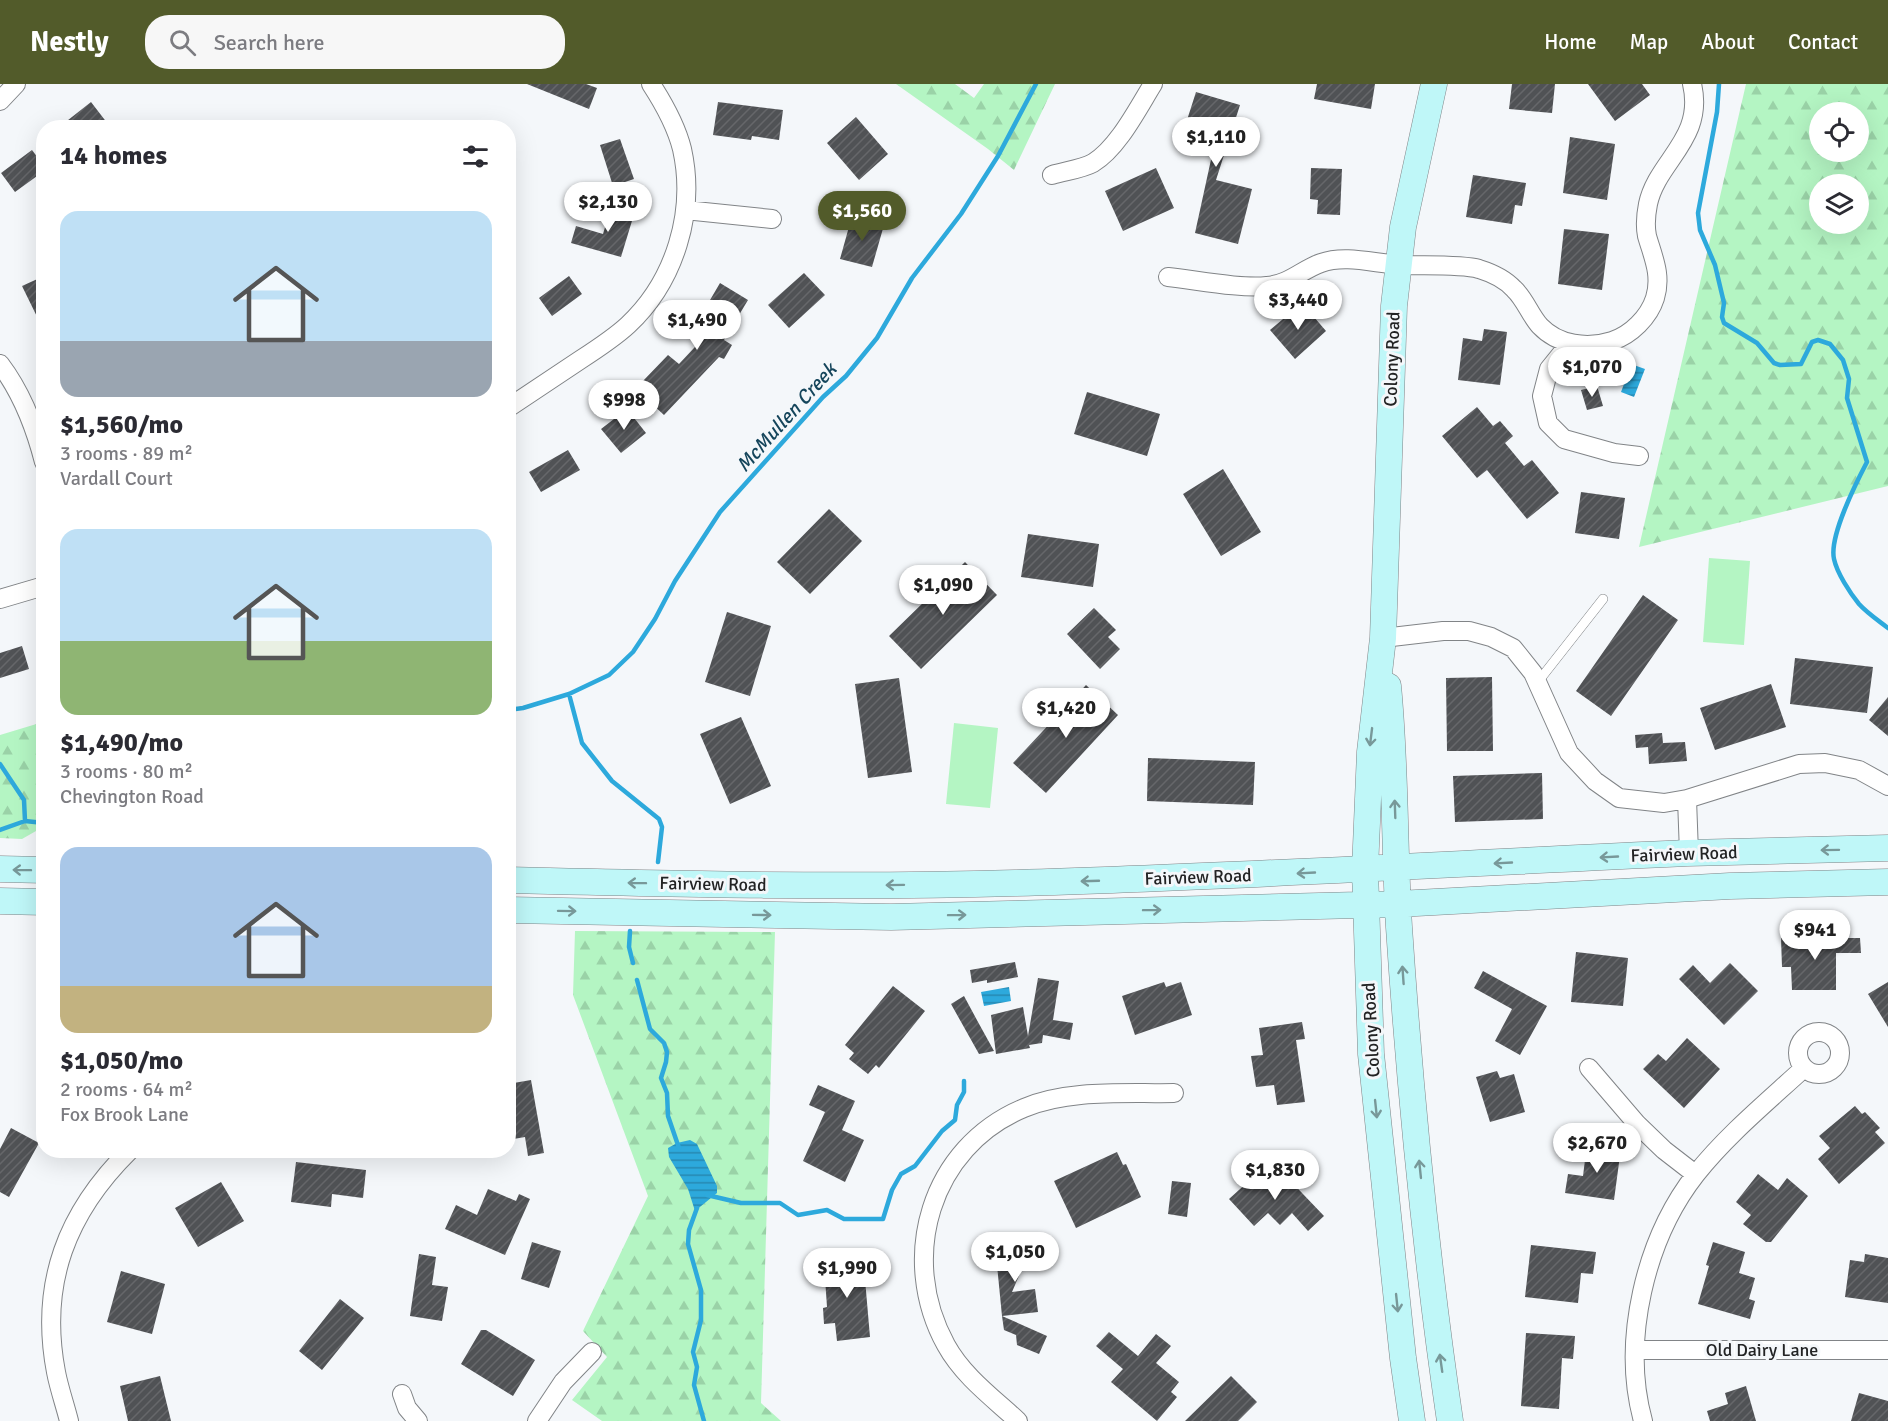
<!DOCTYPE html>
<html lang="en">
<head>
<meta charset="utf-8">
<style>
  :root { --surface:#fff; --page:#f7f7f7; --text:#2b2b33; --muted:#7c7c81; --accent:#525b2a }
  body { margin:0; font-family:Signika,sans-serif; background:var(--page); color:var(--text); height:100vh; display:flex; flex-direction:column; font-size:22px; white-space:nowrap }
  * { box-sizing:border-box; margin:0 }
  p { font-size:20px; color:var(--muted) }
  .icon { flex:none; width:33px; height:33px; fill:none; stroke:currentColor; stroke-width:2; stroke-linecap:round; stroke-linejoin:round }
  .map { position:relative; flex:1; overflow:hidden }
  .details { position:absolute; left:36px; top:36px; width:480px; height:1038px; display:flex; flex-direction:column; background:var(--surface); border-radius:24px; box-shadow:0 6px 24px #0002 }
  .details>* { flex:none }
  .fabs { position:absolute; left:1809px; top:18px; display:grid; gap:12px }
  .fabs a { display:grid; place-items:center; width:60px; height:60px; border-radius:50%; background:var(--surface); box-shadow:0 6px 24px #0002; font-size:30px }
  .price { position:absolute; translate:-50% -51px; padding:0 14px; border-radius:21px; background:#fff; color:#222; font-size:20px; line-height:39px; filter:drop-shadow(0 2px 3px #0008) }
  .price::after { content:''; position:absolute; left:50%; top:36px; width:18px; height:14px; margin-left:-9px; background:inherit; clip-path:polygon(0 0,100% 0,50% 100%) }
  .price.selected { background:var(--accent); color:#fff }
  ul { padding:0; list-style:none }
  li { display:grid; align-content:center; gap:12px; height:318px; padding:0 24px }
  li span { display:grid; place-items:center; height:186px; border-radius:18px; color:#555 }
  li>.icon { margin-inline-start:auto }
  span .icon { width:108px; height:108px; fill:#fffc; stroke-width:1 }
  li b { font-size:26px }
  h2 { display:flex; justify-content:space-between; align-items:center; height:72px; padding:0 24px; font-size:26px }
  header { display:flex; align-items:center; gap:36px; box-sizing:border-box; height:84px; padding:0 30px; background:var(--accent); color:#fff }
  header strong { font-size:28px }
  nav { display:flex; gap:33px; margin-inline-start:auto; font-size:21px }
  .search { width:420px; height:54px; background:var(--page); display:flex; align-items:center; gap:15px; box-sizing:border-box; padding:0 21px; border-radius:24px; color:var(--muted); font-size:22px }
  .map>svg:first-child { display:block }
</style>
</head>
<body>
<header>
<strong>Nestly</strong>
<div class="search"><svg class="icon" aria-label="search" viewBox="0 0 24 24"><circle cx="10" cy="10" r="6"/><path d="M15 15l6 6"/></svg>Search here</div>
<nav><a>Home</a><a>Map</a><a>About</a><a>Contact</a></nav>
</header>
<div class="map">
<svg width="1888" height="1337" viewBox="0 0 1888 1337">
  <defs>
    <pattern id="forest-firs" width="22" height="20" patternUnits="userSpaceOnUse" patternTransform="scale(1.5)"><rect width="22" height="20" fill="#b4f5c3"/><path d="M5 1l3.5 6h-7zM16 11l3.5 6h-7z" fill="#9ad2a7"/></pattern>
    <pattern id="water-rules" width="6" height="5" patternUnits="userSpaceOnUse" patternTransform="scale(1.5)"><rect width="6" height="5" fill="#2da9dc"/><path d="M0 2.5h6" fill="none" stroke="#2689b2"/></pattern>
    <pattern id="building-hatch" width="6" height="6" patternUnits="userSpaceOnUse" patternTransform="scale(1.5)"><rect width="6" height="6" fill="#505255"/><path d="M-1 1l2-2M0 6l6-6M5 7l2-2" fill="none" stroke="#66676a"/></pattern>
  </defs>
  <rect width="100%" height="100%" fill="#f4f7fa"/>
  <path fill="url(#forest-firs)" fill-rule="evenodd" d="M896,0H955L974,14L984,0H1055L1014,86L988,65Z
    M1746,0H1888V402L1639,463ZM1858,28V68H1820V28ZM1858,100V140H1820V100Z
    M43,638V743L22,755L0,754V651Z
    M575,847L775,848L761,1319L781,1337H602L572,1316L607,1273L583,1247L648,1112L573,911Z"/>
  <path fill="#b4f5c3" d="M1709,474L1750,477L1744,561L1703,558Z
    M954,639L998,644L990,724L946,720Z"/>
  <path fill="url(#water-rules)" d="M1631,280L1645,285L1634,313L1621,308L1624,300L1620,291L1629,288Z
    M1009,903L1011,917L984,922L981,908Z
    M690,1056L697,1060L717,1102V1109L695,1127L688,1105L669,1073L668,1064L677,1059Z"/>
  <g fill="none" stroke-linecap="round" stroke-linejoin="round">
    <path stroke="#2da9dc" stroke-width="4.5" d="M1719,0L1717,28L1698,129L1700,146L1715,181L1724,219L1722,233L1724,239L1757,259L1774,279L1780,281L1801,280L1812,258L1818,256L1830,260L1843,276L1849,295L1847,314L1867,378C1856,399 1829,453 1834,475C1837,489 1850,509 1859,520C1867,529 1879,537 1888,544
      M569,610L582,659L612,697L659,735L662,743L658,778
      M508,626L523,624L569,610L609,591L633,568L655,535L675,497L720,428L823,313L846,292L877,254L912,194L961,130L998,72L1036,0
      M0,680L24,716L25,737
      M0,746L25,737L44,739
      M630,847L629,863L633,879
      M637,896L650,945L664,959L667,968L666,978L661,994L667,1009L668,1032L679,1064
      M707,1111L741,1119H780L798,1131L827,1126L844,1135H883L892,1106L901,1090L915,1082L942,1047L955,1036L957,1021L964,1008V997
      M697,1124L689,1146L688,1160L701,1206V1236L693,1268L697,1283L694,1301L704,1337"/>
  </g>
  <path fill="url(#building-hatch)" d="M527,0H586L597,4L589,25Z
    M1317,0H1375L1371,25L1314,15Z
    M1512,0H1555L1552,29L1509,25Z
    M1588,0H1642L1650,11L1615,37Z
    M1196,8L1240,21L1216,96L1252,105L1238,160L1195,149L1212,71L1179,61Z
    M91,18L111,44H58Z
    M718,18L783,26L779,56L752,52L751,56L713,51Z
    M856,33L888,70L859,96L827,59Z
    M1570,53L1615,60L1607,116L1563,109Z
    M620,55L634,95L613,102L600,61Z
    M32,66L44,82V87L15,108L1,89Z
    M1156,84L1174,124L1123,147L1105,107Z
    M1311,84L1342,85L1340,131L1317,130L1318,116L1310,115Z
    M1473,91L1526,99L1522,122L1515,121L1512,140L1466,133Z
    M612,120L635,127L621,173L571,159L576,142L603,150Z
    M852,132L884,141L872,183L840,175Z
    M1564,145L1609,150L1602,206L1558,200Z
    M804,189L825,211L789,244L768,221Z
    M44,192V247L22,202Z
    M569,192L582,210L552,232L539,214Z
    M720,199L748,216L724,256L732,261L724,275L719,273L664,331L651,319L657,312L642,298L668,271L679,280L709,248L696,240Z
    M1302,219L1326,247L1295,275L1270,246Z
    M1484,245L1507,248L1500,301L1458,296L1463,254L1482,257Z
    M1597,302L1603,322L1587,326L1581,306Z
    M1087,308L1160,330L1147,372L1074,350Z
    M1477,323L1493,342L1500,337L1513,352L1505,359L1524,382L1532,376L1559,409L1527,435L1487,386L1477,394L1442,352Z
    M627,325L646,349L621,369L601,345Z
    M568,366L580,386L541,408L529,388Z
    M1223,385L1261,448L1221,472L1183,410Z
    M1581,408L1625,414L1619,455L1575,449Z
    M829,425L862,457L810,510L777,478Z
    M1028,450L1099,460L1093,503L1021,493Z
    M965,478L997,511L921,585L889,552Z
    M1643,511L1678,536L1611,632L1576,607Z
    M1094,524L1116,546L1108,553L1120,565L1100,585L1067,550Z
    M727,528L771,542L750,612L705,598Z
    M22,562L29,585L0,594V569Z
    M1795,574L1873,583L1867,629L1790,620Z
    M1492,593L1493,667H1447L1446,594Z
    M899,594L912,688L868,694L855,600Z
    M1771,600L1786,643L1715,666L1700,624Z
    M1086,601L1118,631L1046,709L1013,679Z
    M1888,613V652L1869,636Z
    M741,633L771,702L730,720L700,650Z
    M1662,649L1663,659L1685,658L1687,677L1649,680L1648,663L1636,664L1635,651Z
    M1148,674L1255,678L1253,721L1147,717Z
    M1542,689L1543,735L1455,738L1453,692Z
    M1781,854H1860L1861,869H1836V906H1792L1791,883H1782Z
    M1576,868L1628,874L1623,922L1571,918Z
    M1015,878L1018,893L987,899V896L972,899L970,886Z
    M1730,879L1758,907L1724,941L1679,895L1693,881L1710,899Z
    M1483,887L1547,922L1520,971L1495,957L1512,925L1474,904Z
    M1038,894L1059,897L1053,936L1073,939L1070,956L1043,951L1042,959L1029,961L1030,964L996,970L991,931L1023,923L1028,952Z
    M1164,898L1166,903L1181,898L1192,931L1135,951L1122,912Z
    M1888,898V943L1868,910Z
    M893,902L925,927L879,984L876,981L868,990L849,975L854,969L845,961Z
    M964,912L978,938L994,967L979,970L951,920Z
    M1302,938L1305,955L1296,956L1305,1018L1277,1021L1274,1001L1256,1003L1251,972L1263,971L1259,944Z
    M1687,954L1720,985L1684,1024L1643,985L1658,970L1666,977Z
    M1497,987L1500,994L1514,990L1525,1028L1490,1038L1476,993Z
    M531,996L544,1069L528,1072L525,1053L508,1056V1000Z
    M818,1001L855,1017L842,1046L864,1056L845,1098L803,1077L825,1028L809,1021Z
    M1855,1022L1862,1030L1865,1028L1880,1044L1875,1048L1885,1059L1839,1100L1818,1075L1830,1064L1819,1052Z
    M11,1044L39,1059L9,1113L0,1108V1065Z
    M1587,1060L1621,1064L1614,1116L1565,1109L1568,1090L1583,1092Z
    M1117,1068L1123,1081L1126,1080L1141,1113L1076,1144L1054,1097Z
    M296,1078L366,1086L363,1114L332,1110L331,1123L291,1118Z
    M1260,1087L1270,1097L1281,1087L1324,1132L1308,1147L1292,1129L1280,1141L1268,1129L1254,1142L1229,1115Z
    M1758,1090L1778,1106L1787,1094L1808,1112L1771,1158H1766L1743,1140L1751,1131L1736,1118Z
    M1172,1097L1191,1099L1187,1133L1168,1130Z
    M221,1098L244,1137L198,1163L175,1124Z
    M488,1105L516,1117L519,1110L530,1115L505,1171L445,1145L456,1121L477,1131Z
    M1016,1157L1031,1164L1012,1208L1035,1205L1038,1228L1002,1232L997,1181L1002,1170H1010Z
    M532,1158L561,1167L549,1204L521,1195Z
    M1713,1158L1745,1168L1739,1189L1755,1194L1749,1215L1755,1217L1750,1235L1698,1220L1709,1182L1706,1181Z
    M1531,1161L1596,1168L1593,1190L1581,1189L1578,1219L1525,1213Z
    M419,1170L436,1173L432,1201L448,1203L442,1237L410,1232Z
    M1865,1170L1888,1174V1219L1845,1213L1850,1176L1864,1178Z
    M863,1172L870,1253L837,1257L835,1239L824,1240L823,1224L827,1223L825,1194L831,1193L829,1175Z
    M121,1187L165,1200L152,1250L107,1238Z
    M340,1215L364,1234L322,1286L299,1267Z
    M1002,1232L1047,1252L1039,1270L1017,1261L1016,1251L1004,1246Z
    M481,1246H486L535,1276L513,1312L461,1280Z
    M1109,1248L1138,1272L1156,1250L1171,1262L1156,1279L1179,1298L1171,1308L1177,1313L1157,1337L1111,1298L1123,1285L1096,1262Z
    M1526,1249L1575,1252L1573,1275L1562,1274L1559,1325L1521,1322Z
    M160,1292L171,1337H128L120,1302Z
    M1231,1292L1257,1318L1238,1337H1185Z
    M1746,1302L1756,1337H1710L1707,1327L1728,1320L1725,1309Z
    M1859,1309L1888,1317V1337H1851Z"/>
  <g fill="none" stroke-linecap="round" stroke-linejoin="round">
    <g stroke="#818487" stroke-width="10">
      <path id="service" d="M1537,599L1603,515"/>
    </g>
    <g stroke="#818487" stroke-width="20">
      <path id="minor" d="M0,17L16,0
        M1052,91C1065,87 1082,85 1093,79C1118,64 1138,24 1153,0
        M685,126L772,135
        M1168,193C1196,196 1241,205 1267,202C1290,200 1301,186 1321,179C1346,170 1376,180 1402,181C1422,182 1461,180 1479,185C1492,189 1504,194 1514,205C1525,215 1530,231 1540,242C1558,261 1587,265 1612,257C1631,251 1649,233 1655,214C1662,191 1653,173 1647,152C1645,142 1646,130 1648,120C1657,77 1705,55 1692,0
        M1570,259L1549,285L1542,312L1548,339L1564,355L1614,369L1639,372
        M0,280C22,309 35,343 44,378
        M508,324C532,308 556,292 580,276C597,265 614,254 628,241C675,197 696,128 682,65C676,41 664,20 651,0
        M0,515L44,502
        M1383,554L1443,547H1469L1491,553L1513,564L1533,589L1569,669L1595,697L1619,714L1664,719L1687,715L1799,680L1825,679L1859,686L1888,702
        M1687,715L1689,769
        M1798 969a21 21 0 1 1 42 0a21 21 0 1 1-42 0Z
        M1589,984L1637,1040L1664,1066L1695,1090
        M1636,1266H1888
        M402,1310L407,1324L418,1337
        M69,1337C65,1321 59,1304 56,1288C39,1199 67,1128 130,1066
        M537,1337L563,1298L592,1268
        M1018,1337C993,1314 963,1292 946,1261C898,1174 930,1063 1024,1024C1069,1005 1126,1010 1174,1009
        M1643,1337C1621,1257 1645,1155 1696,1090C1727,1051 1767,1018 1804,984"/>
    </g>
    <g stroke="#818487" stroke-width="27">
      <path id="secondary" d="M1388,602C1396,683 1394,763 1399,843C1410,1008 1426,1174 1450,1337
        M0,785L44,786
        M508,796C677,800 846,804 1015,799C1239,793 1463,779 1687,769C1754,767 1821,766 1888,764
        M0,817L44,818
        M508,826L891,833L1398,820L1730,802L1888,798
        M1412,1337L1403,1274L1371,970L1365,786L1370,668L1383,554L1394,222L1403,143L1434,0"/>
    </g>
    <use href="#service" stroke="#fff" stroke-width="9"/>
    <use href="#minor" stroke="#fff" stroke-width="18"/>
    <use href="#secondary" stroke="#bff7f8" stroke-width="26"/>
  </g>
  <defs><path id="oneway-shaft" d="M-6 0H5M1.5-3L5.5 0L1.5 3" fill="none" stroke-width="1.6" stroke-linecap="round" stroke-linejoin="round" transform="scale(1.5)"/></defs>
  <g stroke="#789899">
    <use href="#oneway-shaft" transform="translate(1371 653) rotate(97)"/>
    <use href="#oneway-shaft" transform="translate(1395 725) rotate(-92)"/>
    <use href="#oneway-shaft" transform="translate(1830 766) rotate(179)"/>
    <use href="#oneway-shaft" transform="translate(1609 773) rotate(177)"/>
    <use href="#oneway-shaft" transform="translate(1503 779) rotate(177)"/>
    <use href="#oneway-shaft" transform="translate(22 786) rotate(-179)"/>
    <use href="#oneway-shaft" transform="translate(1306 789) rotate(177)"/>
    <use href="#oneway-shaft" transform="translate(1090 797) rotate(178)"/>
    <use href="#oneway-shaft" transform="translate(637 799) rotate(-179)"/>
    <use href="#oneway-shaft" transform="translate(895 801) rotate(179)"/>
    <use href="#oneway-shaft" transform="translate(1152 826) rotate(-1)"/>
    <use href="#oneway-shaft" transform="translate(567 827) rotate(1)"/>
    <use href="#oneway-shaft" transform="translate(762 831) rotate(1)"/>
    <use href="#oneway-shaft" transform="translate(957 831) rotate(-1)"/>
    <use href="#oneway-shaft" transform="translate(1403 891) rotate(-94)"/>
    <use href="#oneway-shaft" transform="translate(1376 1025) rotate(84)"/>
    <use href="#oneway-shaft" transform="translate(1420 1085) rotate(-96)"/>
    <use href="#oneway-shaft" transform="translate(1397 1219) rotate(84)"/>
    <use href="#oneway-shaft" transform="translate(1441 1279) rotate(-98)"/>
  </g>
  <g text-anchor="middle" stroke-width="6" stroke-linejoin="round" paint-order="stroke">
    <g font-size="18" fill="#222324" stroke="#f4f7fa">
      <text transform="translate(1392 275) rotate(-88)" y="6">Colony Road</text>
      <text transform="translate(1684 770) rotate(-2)" y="6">Fairview Road</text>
      <text transform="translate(1198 793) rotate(-2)" y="6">Fairview Road</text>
      <text transform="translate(713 800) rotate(1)" y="6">Fairview Road</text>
      <text transform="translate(1371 946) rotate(-93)" y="6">Colony Road</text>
      <text x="1762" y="1272">Old Dairy Lane</text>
    </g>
    <g font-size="20" font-style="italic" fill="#15455b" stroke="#f4f7fa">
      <text transform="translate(786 333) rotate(-48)" y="7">McMullen Creek</text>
    </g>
  </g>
</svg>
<div class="fabs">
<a><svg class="icon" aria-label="locate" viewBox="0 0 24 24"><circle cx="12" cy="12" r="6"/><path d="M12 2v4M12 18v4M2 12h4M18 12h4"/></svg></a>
<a><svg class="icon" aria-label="layers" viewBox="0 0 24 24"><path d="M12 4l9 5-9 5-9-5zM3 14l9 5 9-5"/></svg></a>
</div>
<b class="price" style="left:1216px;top:84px">$1,110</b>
<b class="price" style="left:608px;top:149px">$2,130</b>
<b class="price selected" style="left:862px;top:158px">$1,560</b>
<b class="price" style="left:1298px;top:247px">$3,440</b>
<b class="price" style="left:697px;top:267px">$1,490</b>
<b class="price" style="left:1592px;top:314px">$1,070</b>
<b class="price" style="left:624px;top:347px">$998</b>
<b class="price" style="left:943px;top:532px">$1,090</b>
<b class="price" style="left:1066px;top:655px">$1,420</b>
<b class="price" style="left:1815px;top:877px">$941</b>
<b class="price" style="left:1597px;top:1090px">$2,670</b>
<b class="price" style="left:1275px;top:1117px">$1,830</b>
<b class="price" style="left:1015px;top:1199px">$1,050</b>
<b class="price" style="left:847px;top:1215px">$1,990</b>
<section class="details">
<h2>14 homes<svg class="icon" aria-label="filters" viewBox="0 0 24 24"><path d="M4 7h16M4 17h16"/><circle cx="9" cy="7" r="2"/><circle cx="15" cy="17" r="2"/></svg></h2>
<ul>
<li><span style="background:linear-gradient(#bfe0f5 70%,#9aa5b1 0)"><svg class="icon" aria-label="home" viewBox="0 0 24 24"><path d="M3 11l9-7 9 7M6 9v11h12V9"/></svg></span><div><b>$1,560/mo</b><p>3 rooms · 89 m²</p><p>Vardall Court</p></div></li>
<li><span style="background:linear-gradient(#bfe0f5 60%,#8fb573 0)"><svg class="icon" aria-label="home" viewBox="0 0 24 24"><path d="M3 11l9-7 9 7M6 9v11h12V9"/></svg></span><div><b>$1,490/mo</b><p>3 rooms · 80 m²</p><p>Chevington Road</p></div></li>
<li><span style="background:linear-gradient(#a9c7e8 75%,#c2b280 0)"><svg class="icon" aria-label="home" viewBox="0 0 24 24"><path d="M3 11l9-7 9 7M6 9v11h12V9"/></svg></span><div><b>$1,050/mo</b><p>2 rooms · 64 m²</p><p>Fox Brook Lane</p></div></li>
</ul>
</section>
</div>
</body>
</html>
